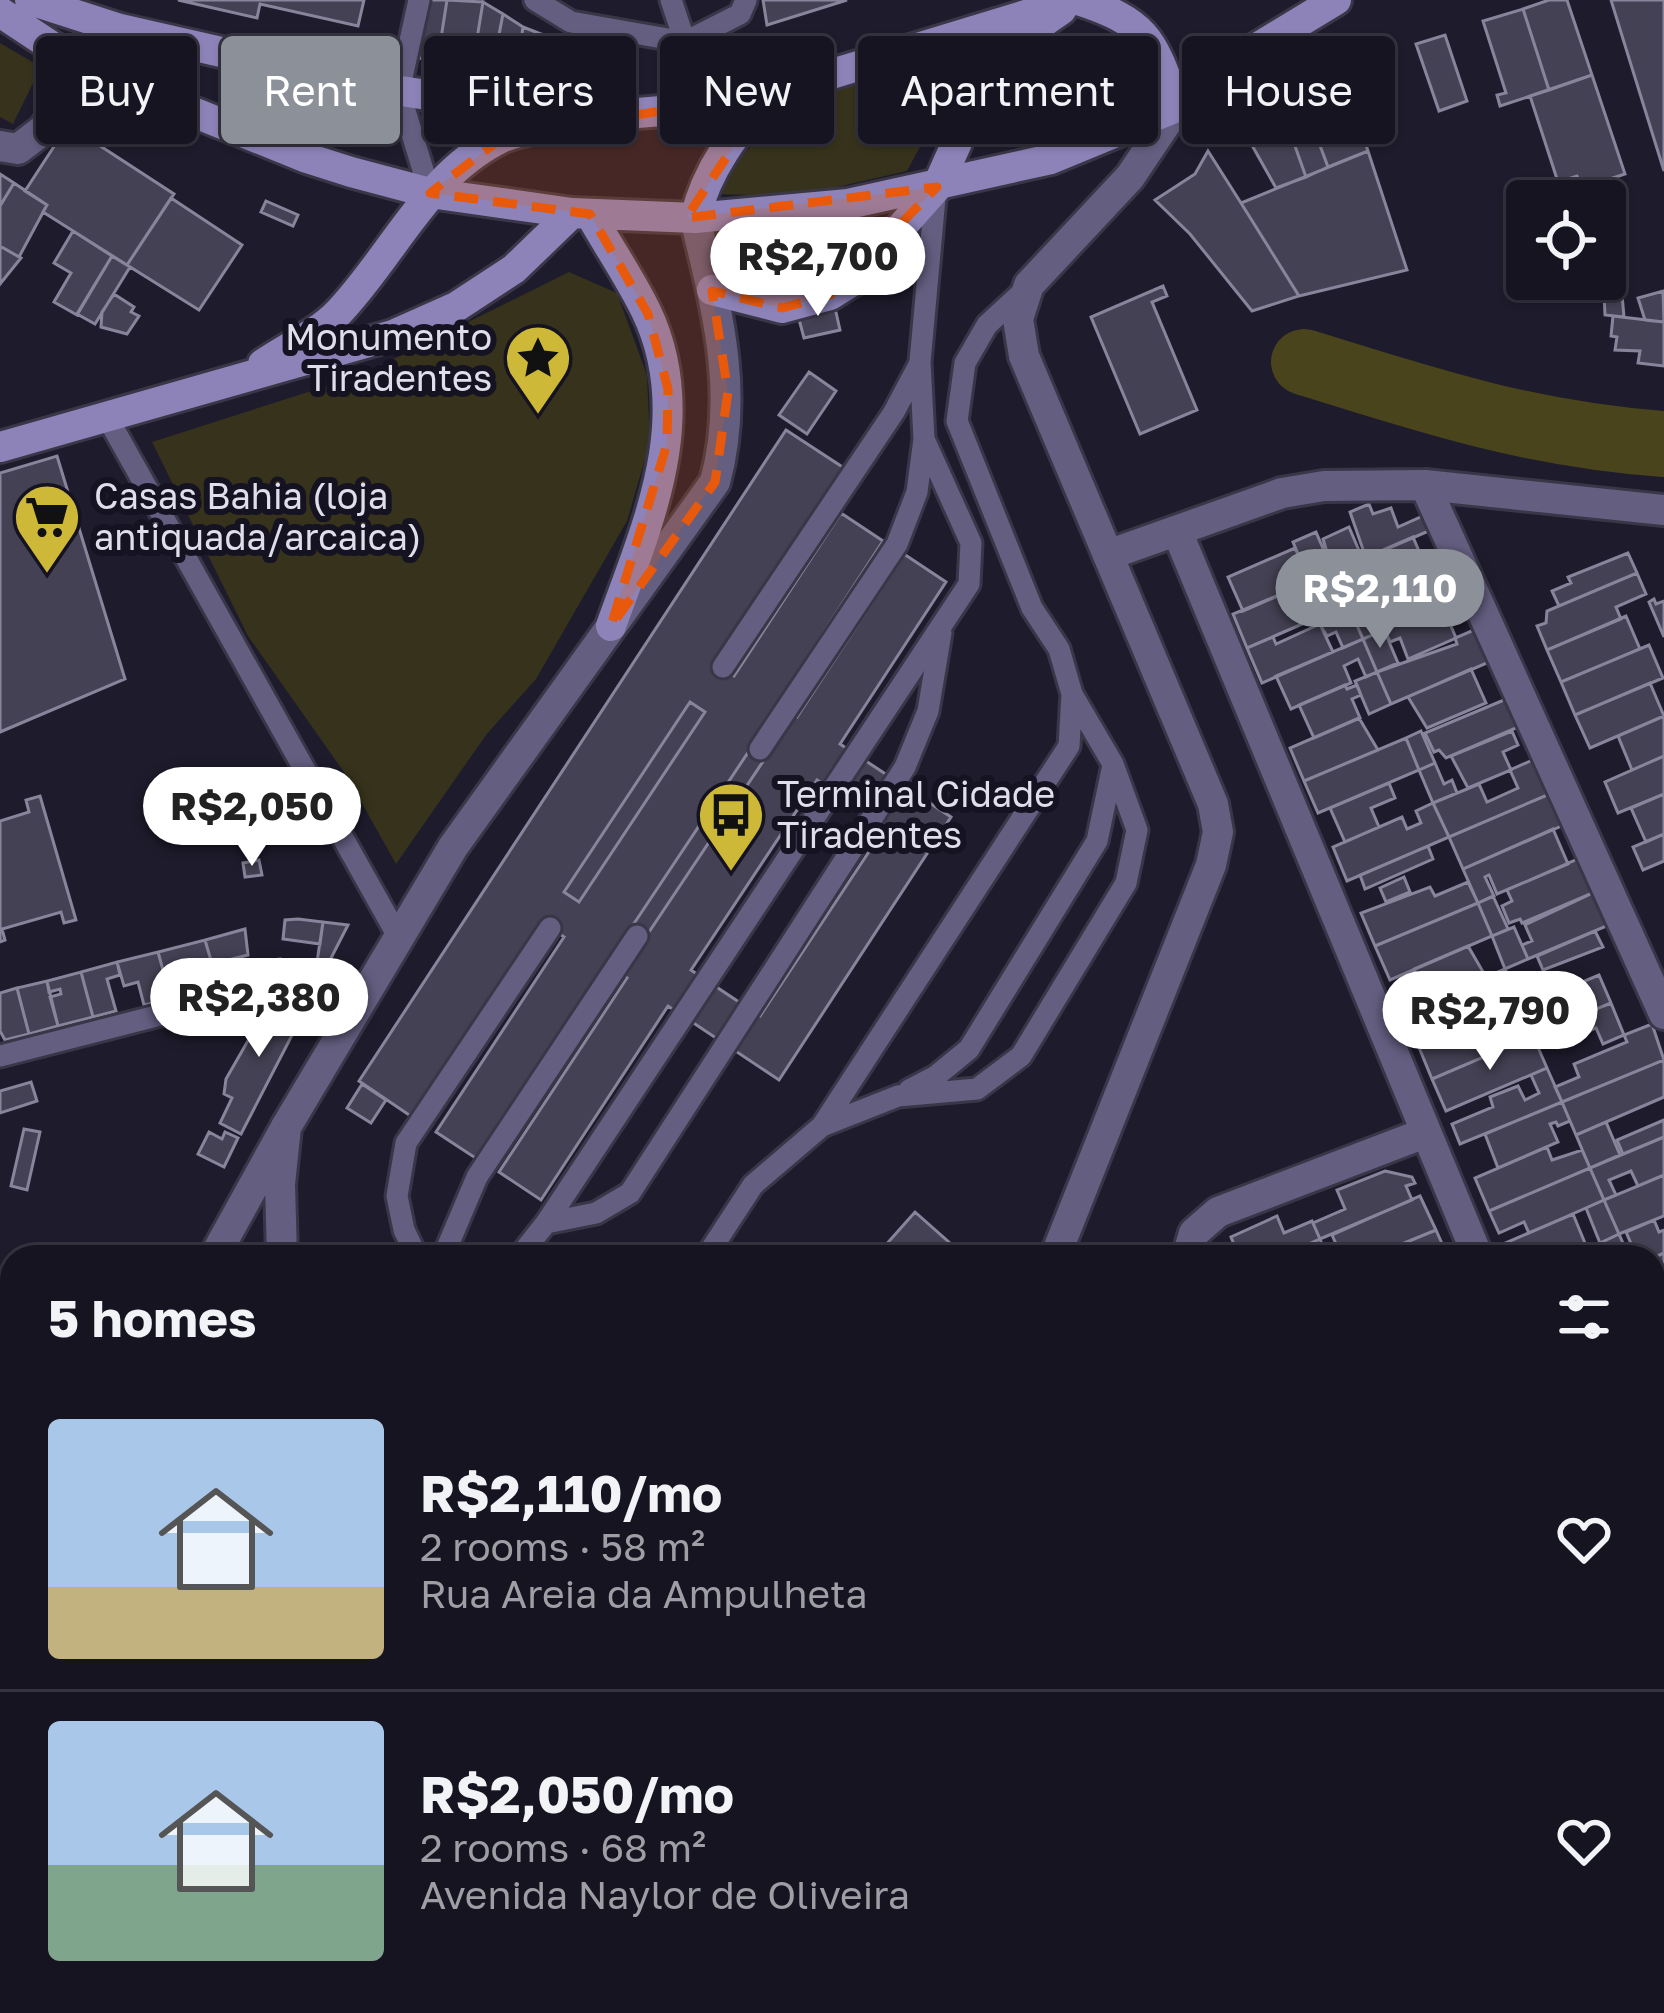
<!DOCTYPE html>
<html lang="en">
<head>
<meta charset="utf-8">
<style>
  :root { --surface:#161421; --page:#23212e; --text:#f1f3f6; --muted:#9e9ea5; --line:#35333f; --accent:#8c9099 }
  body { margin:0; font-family:"Golos Text",sans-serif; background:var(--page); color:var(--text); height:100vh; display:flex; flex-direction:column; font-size:45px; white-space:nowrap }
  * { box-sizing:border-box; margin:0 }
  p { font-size:39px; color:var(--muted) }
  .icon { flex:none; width:66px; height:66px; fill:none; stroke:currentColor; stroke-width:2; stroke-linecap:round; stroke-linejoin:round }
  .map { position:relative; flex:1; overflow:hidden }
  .side { position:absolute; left:0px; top:1245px; width:1665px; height:768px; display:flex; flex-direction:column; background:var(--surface); border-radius:36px 36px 0 0; box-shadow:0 3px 9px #0004,0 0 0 3px var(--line) }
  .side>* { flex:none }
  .banner { position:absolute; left:36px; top:36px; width:1593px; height:108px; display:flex; gap:24px }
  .tools { position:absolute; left:1506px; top:180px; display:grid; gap:24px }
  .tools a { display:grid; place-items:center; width:120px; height:120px; border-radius:12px; background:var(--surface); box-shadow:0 3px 9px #0004,0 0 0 3px var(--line); font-size:60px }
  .price { position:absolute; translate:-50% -102px; padding:0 27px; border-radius:42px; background:#fff; color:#222; font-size:39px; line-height:78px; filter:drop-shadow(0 3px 6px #0008) }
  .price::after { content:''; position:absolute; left:50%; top:72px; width:36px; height:27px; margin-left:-18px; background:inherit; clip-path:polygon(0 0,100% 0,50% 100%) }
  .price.on { background:var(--accent); color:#fff }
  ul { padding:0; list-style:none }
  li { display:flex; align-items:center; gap:36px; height:300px; padding:0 48px }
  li+li { border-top:3px solid var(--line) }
  li span { display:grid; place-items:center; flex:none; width:336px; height:240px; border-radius:12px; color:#555 }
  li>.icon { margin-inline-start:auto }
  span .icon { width:144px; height:144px; fill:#fffc; stroke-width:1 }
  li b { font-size:51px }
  h2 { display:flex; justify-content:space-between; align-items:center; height:144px; padding:0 48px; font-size:51px }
  .pill { padding:0 42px; border-radius:12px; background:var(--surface); box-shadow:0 3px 9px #0004,0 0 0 3px var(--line); font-size:42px; line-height:108px }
  .pill.on { background:var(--accent); color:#fff }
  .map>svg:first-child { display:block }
</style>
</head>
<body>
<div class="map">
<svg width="1664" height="2013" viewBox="0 0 1664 2013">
  <rect width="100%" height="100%" fill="#1e1b2c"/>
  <path fill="#36321b" d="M0,43L41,67L13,124L0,117Z
    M926,48L960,91L938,113L907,171L798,196L709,194L758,138L788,90Z
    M569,272L617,293L647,375L650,442L627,521L536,679L486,735L396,864L346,775L248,636L152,442L361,375Z"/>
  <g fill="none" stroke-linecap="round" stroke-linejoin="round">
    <path stroke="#4a441d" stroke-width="66" d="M1304,362C1428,401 1533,435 1664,444
      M0,1972L12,1940"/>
  </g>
  <path fill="#444154" stroke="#88849b" stroke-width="3" fill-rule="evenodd" d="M178,0H364L358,26L260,4L257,18Z
    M422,0H447L437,64L411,55Z
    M447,0L483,2L472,69L437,64Z
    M763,0H847L767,25Z
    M1549,0H1567L1592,75L1549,90L1523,9Z
    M1611,0H1664V171L1628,55Z
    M483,2L503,14L492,71L472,69Z
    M1523,9L1549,90L1500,106L1497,95L1506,93L1483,21Z
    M503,14L523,27L516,75L492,71Z
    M523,27L541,34L539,51L520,48Z
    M541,34L558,38L553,79L536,77Z
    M1445,35L1467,101L1439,111L1416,44Z
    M558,38L573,42L569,79H553Z
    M573,42L583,44V52H590L589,80L569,79Z
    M592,47L626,79L591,80Z
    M519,56L533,59L531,77L516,75Z
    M1342,73L1368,151L1328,167L1299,89Z
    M1592,75L1625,174L1582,188L1577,176L1558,182L1530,96Z
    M1299,89L1328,167L1306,177L1279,101Z
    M1279,101L1306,177L1276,188L1244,131Z
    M68,125L174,194L127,265L43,212L47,205L25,191Z
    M1208,151L1241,203L1299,296L1252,311L1190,234L1155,200L1195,174Z
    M1368,151L1407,270L1299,296L1241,203Z
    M0,174L14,183L0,206Z
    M14,183L47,205L19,257L0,246V206Z
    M171,198L242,245L199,310L127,265Z
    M266,201L298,215L293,226L261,212Z
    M73,231L112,256L77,315L54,302L71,273L54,263Z
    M0,246L21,258L0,284Z
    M112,256L130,267L95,324L77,314Z
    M1163,286L1167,296L1152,302L1197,410L1140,434L1091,317Z
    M1663,291L1664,322L1645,320L1638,298Z
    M114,294L134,307L131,312L139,316L127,334L101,327L102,312Z
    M1604,294H1622L1624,317L1605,315Z
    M833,299L840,330L804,338L796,308Z
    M1613,316L1664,322V366L1638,363L1640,351L1615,350L1617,337L1611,336Z
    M809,372L836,391L807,434L779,415Z
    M786,430L844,468L716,664L734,676L841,513L883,541L777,704L797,717L904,554L946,582L840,744L951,817L779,1080L668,1006L541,1200L499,1172L627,978L606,963L477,1159L436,1132L564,937L544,923L415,1119L359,1081ZM690,702L705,712L579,902L564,892ZM753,745L768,754L643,941L629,931ZM817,780L886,826L760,1016L691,970Z
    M57,456L125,679L0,732V473Z
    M1369,504L1373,514L1391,508L1398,527L1423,516L1431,530L1366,558L1350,512Z
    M1349,527L1363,560L1333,572L1323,539Z
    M1316,532L1333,572L1310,582L1293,542Z
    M1413,537L1427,570L1368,596L1353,563Z
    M1295,548L1310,582L1243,611L1228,577Z
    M1628,553L1637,573L1559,606L1552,591L1571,583L1568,577Z
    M1431,568L1447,604L1393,626L1378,591Z
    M1637,573L1646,594L1616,607L1621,619L1547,650L1537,626L1546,623L1547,611Z
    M1325,576L1339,608L1247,648L1233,614Z
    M1368,595L1384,630L1363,639L1348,605Z
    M1654,599L1656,604L1664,601V637L1649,602Z
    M1348,605L1363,639L1343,648L1336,632L1327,636L1316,618Z
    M1442,605L1456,638L1408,659L1400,638L1390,642L1385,630Z
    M1626,616L1640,649L1561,682L1547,650Z
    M1320,624L1333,652L1262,683L1247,648L1273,637L1276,644Z
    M1481,627L1494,660L1391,704L1377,672L1457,644L1455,638Z
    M1384,630L1398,663L1377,672L1363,639Z
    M1363,639L1377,672L1366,677L1358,659L1344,666L1351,683L1291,709L1276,676Z
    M1649,645L1663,678L1575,715L1561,682Z
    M1471,669L1486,703L1427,728L1408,697Z
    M1377,672L1391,704L1369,714L1355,681Z
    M1650,683L1664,716L1590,748L1575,715Z
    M1345,685L1347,689L1357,685L1361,695L1352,699L1360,718L1314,738L1299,705Z
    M1511,697L1523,725L1446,758L1439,750L1434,752L1425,733Z
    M690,702L705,712L579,902L564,892Z
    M1664,716V756L1632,770L1618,736Z
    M1359,718L1378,750L1304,781L1290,748Z
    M1421,731L1435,763L1419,770L1406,738Z
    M1512,731L1518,745L1503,752L1511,770L1468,788L1451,756Z
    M1406,738L1419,770L1318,813L1304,781Z
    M753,745L768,754L643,941L629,931Z
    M1664,756V794L1618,813L1605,782Z
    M1537,758L1552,793L1449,837L1433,803L1479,784L1487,802L1518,788L1510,770Z
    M1435,763L1444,784L1452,780L1457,793L1433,803L1419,770Z
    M1389,783L1395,798L1371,808L1379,827L1345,842L1330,808Z
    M1552,793L1566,824L1463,869L1449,837Z
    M1664,794V834L1646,842L1631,808Z
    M40,796L76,920L64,923L61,912L2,929L5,940L0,942V821L29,812L26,800Z
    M1433,803L1449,837L1347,881L1333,847L1402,817L1407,829L1421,823L1416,811Z
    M1553,829L1568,864L1497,894L1489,875L1485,877L1494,896L1478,903L1463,869Z
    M1664,834V861L1643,870L1633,847Z
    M1428,846L1433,859L1365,889L1360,875Z
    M1580,858L1595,892L1522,923L1520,919L1509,923L1502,906L1512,901L1507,890Z
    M259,860L262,875L245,877L243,863Z
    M1404,877L1410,892L1386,902L1380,888Z
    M1468,882L1478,903L1375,946L1361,913L1430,887L1435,896Z
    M1595,892L1609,925L1528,959L1522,945L1532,941L1525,925Z
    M1493,896L1508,929L1492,936L1478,903Z
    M1478,903L1492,936L1390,980L1375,946Z
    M298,919L323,922L320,944L283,939L285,920Z
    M323,922L348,925L328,964L317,962Z
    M1514,927L1528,959L1505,969L1492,936Z
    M245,929L248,955L212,964L205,940Z
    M1595,931L1603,947L1543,970L1537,956Z
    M205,940L212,964L203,966L210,992L171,999L158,952Z
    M1468,946L1486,977L1427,1002L1414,969Z
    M158,952L171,999L144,1005L138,982L124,986L117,962Z
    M280,959L283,978L210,992L204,971Z
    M117,962L120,975L107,979L116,1011L93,1017L81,972Z
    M1505,969L1519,1002L1442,1035L1427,1002Z
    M81,972L93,1017L58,1026L50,997L61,994L60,989L49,992L47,981Z
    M1599,975L1611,1003L1550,1028L1544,1015L1538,1018L1532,1003Z
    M47,981L58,1026L29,1034L17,988Z
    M17,988L29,1034L5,1040L0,1031V993Z
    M263,1000L290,1001L305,1010L241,1134L220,1123L232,1098L224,1094L226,1079L257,1025L252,1023Z
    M1611,1003L1624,1035L1603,1044L1596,1028L1571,1039L1564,1022Z
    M1503,1009L1511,1029L1527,1022L1533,1036L1432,1079L1418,1045Z
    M1652,1024L1664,1060L1562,1102L1555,1087L1579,1077L1574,1064L1627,1042L1624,1035Z
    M1533,1036L1547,1068L1446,1111L1432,1079Z
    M1664,1060V1097L1576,1135L1562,1102Z
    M1547,1068L1562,1102L1460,1144L1452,1124L1493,1107L1490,1097L1518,1086L1525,1100L1539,1093L1531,1075Z
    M31,1082L37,1101L0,1113V1091Z
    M362,1084L386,1100L371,1123L347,1108Z
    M1562,1102L1570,1121L1558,1126L1556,1122L1550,1124L1558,1142L1498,1168L1485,1134Z
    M1664,1120V1137L1623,1154L1617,1140Z
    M1606,1122L1620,1155L1590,1168L1576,1135Z
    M24,1129L40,1132L27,1190L11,1186Z
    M209,1132L222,1139L225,1132L238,1138L224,1167L198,1154Z
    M1664,1137V1175L1638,1186L1631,1171L1609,1180L1616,1195L1604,1200L1590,1168Z
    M1547,1147L1552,1160L1582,1150L1590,1168L1489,1211L1475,1178Z
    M1590,1168L1604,1200L1529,1233L1524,1222L1499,1233L1489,1211Z
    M1385,1171L1412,1177L1415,1183L1406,1186L1412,1200L1320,1239L1313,1223L1345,1209L1337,1190Z
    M1664,1175V1216L1619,1234L1604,1200Z
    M1420,1196L1436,1230L1371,1257H1342L1332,1235Z
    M1604,1200L1619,1234L1600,1243L1586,1208Z
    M915,1212L951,1244L941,1257H875Z
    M1573,1214L1587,1248L1567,1257H1509L1503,1244Z
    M1277,1216L1284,1233L1312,1221L1320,1239L1279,1257H1239L1231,1237Z
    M1654,1220L1659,1232L1664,1230V1253L1653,1258L1637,1257L1626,1232Z
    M1436,1230L1448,1257H1399L1403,1255L1399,1245Z
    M1619,1234L1629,1257H1567L1600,1243Z
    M1320,1239L1327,1257H1279Z
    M1664,1253V1292L1653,1297V1258Z
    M1662,1334L1664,1372L1653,1377V1338Z
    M12,1347V1500L0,1520V1368Z
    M1664,1415V1451L1653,1456V1420Z
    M1664,1451V1489L1653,1494V1456Z
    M1664,1489V1529L1656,1532L1653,1494Z
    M1664,1568V1607L1661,1608L1653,1591V1573Z
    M1653,1734L1664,1755V1766L1653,1770Z
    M1661,1839L1664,1874L1653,1875V1840Z
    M1664,1874V1916L1653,1917V1875Z
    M1664,1916V1955L1653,1956V1917Z
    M1664,1955V1990L1653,1991V1956Z
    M1664,1996V2013H1626L1624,2001H1653V1997Z
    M156,2001H204L187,2013H143L141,2009Z
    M271,2001H299L306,2013H279Z
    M299,2001H379L386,2013H306Z
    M389,2001H475L451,2013H396Z
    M475,2001H528L530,2005L514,2013H451Z
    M619,2001H656L630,2013H625Z
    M656,2001H740L713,2013H630Z
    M740,2001H744L749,2013H721L720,2010Z
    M780,2001H834L806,2013H785Z
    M834,2001H866L871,2013H806Z
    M939,2001H1012L993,2013H930L927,2007Z
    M1097,2001H1124L1112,2013H1092L1090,2010Z
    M1176,2001H1198L1211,2013H1168Z
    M1322,2001H1349L1393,2012L1328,2013L1323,2012Z
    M1349,2001H1426L1428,2013H1395Z
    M1532,2001H1590L1591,2013H1479V2006Z"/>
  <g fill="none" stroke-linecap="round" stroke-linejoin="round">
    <g stroke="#393647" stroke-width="27">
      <path id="service" d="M419,0L399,91L430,193
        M535,0L571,22L685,42L697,108
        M671,0L685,42L740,14L746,0
        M107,417L399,938
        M723,667L894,412L920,363
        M760,749L897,544L917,492L924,439L920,362L936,187
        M0,1056L254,991L363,999
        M909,1090L936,1076L969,1049L1097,841L1113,765
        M822,1126L898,1096L977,1089L1021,1056L1126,883L1137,830L1113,764L1072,694L1059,649L1032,608L957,421L965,363L987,325L1028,287
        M546,1223L596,1213L630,1193L905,767L928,711L941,633
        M417,1257L404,1230L397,1196L406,1143L550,928
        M443,1257L477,1177L637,936
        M519,1257L546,1223L969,584L971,543L924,439
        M706,1257L753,1185L822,1126L1069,746L1072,694
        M231,2013L238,2001"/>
    </g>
    <g stroke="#393647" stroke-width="36">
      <path id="minor" d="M0,146L18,149L43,130L86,69
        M1425,485L1664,1014
        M1177,531L1478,1257
        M1108,555L1282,493L1324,486L1425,485L1664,510
        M214,1257L286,1127
        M1187,1257L1194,1233L1218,1212L1425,1133
        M0,1652L12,1630
        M1653,1665L1664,1691
        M894,2001L899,2013
        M1233,2001L1246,2013
        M1452,2001L1453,2013"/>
    </g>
    <g stroke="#393647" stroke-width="36">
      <path id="tertiary" d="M282,1257L280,1184L286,1127L453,847L715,482C740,391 716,307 695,218
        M1055,1257L1211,865L1218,832L1213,804L1024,356L1018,319L1029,285L1130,177L1177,107
        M572,2001L577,2013"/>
    </g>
    <g stroke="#393647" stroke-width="36">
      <path id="secondary" d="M30,0L120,29L375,87L578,118L697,108L769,93L1075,0
        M1078,0C1149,23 1152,40 1177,107
        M0,12L86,69L307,158L351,172L430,193L572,213L695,218L848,204L1051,159L1177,107L1237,60L1336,0
        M590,214C608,246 630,278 646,311C697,417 647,525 611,626
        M695,218C707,168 736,132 769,93
        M712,290L782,308L830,295L854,280L937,187L963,129L1007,63L1045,21L1061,10
        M263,364C288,347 319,333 339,312C394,254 426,175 501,138C519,130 543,127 563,122
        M0,447L393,335L456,307L514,269L572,213"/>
    </g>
    <use href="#service" stroke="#645e80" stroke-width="21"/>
    <use href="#minor" stroke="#645e80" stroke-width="30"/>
    <use href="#tertiary" stroke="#645e80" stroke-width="30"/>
    <use href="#secondary" stroke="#8d83b8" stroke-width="30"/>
  </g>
  <path fill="#e8590c" fill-opacity="0.2" stroke="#e8590c" stroke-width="9" stroke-dasharray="24 15" stroke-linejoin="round" d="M769,93L686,218L937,187L830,295L782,308L712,291L728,392L715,482L611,626L667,444L668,389L648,314L590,214L430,193L503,137Z"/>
  <defs>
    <g id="sight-pin" transform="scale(3.45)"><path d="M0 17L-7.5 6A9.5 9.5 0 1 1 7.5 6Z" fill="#ceb837" stroke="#151222"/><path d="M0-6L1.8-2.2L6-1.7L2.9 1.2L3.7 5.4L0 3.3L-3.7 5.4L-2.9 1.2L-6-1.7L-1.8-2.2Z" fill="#111"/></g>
    <g id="supermarket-pin" transform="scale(3.45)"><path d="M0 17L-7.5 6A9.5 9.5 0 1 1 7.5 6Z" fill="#ceb837" stroke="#151222"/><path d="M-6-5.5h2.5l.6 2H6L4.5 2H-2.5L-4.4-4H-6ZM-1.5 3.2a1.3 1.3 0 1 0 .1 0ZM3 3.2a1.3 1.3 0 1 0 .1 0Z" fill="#111"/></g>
    <g id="bus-pin" transform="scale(3.45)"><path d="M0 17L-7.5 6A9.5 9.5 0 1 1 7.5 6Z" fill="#ceb837" stroke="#151222"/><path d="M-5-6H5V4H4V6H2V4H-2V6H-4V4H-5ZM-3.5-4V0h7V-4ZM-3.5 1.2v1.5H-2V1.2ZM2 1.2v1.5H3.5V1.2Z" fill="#111"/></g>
  </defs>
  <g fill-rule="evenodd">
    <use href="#sight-pin" x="538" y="358"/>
    <use href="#supermarket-pin" x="47" y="517"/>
    <use href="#bus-pin" x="731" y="815"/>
  </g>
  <g text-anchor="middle" stroke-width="12" stroke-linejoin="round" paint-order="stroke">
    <g font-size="36" fill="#e0deea" stroke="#151222" text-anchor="start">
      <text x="492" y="350" text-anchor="end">Monumento<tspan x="492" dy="41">Tiradentes</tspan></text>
      <text x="94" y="509">Casas Bahia (loja<tspan x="94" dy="41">antiquada/arcaica)</tspan></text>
      <text x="777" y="807">Terminal Cidade<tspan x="777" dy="41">Tiradentes</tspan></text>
    </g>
  </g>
</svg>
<div class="tools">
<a><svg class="icon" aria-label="locate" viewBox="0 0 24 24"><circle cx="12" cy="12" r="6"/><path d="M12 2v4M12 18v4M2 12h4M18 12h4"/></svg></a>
</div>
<b class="price" style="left:818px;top:319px">R$2,700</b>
<b class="price on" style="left:1380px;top:651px">R$2,110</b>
<b class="price" style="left:252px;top:869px">R$2,050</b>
<b class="price" style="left:259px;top:1060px">R$2,380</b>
<b class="price" style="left:1490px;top:1073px">R$2,790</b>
<div class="banner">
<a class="pill">Buy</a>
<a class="pill on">Rent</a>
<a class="pill">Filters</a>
<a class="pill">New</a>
<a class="pill">Apartment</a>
<a class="pill">House</a>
</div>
<section class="side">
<h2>5 homes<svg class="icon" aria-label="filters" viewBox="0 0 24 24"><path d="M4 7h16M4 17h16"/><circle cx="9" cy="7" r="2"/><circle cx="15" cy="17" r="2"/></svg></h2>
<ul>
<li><span style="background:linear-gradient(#a9c7e8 70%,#c2b280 0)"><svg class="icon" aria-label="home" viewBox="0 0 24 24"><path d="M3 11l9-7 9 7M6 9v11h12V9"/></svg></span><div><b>R$2,110/mo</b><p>2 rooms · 58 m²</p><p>Rua Areia da Ampulheta</p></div><svg class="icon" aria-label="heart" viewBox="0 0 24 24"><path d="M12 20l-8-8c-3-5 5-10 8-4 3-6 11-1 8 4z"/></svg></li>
<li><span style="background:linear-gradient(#a9c7e8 60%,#7fa58c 0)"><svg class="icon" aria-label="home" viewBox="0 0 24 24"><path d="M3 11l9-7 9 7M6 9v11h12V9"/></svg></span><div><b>R$2,050/mo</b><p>2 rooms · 68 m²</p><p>Avenida Naylor de Oliveira</p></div><svg class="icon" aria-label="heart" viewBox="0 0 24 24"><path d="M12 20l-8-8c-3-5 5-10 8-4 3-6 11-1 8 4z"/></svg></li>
</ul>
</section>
</div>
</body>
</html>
